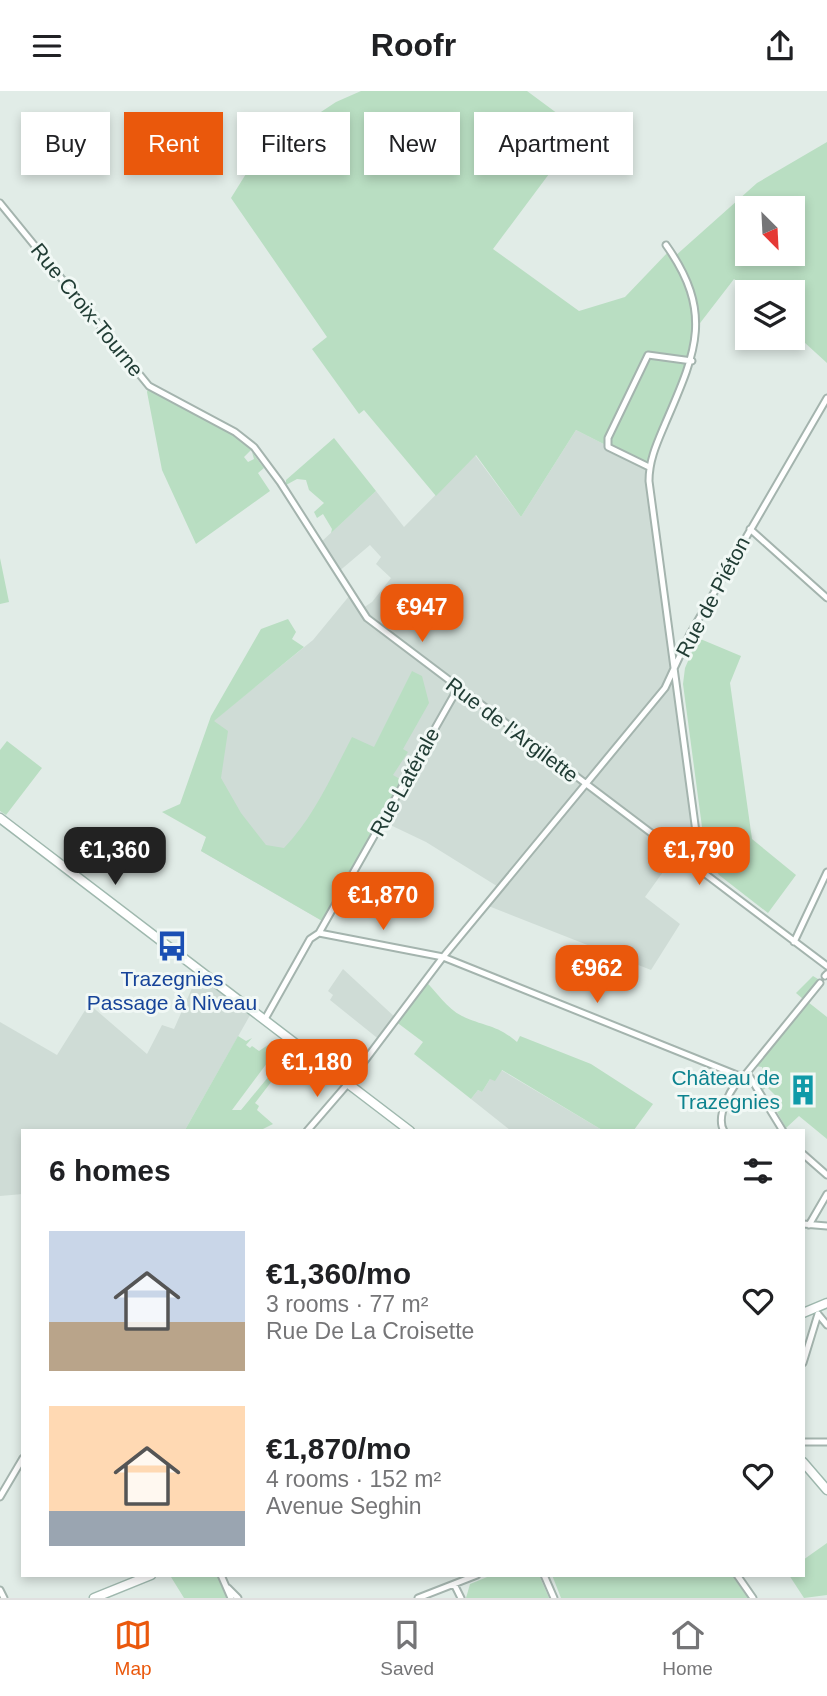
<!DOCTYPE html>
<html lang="en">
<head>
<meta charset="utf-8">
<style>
  :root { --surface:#fff; --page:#f2f2f2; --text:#202124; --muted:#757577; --line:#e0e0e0; --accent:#ea580c }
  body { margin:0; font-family:Arial,sans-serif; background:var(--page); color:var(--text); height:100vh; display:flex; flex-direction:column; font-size:26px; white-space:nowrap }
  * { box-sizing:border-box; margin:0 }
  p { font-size:23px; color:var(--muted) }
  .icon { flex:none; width:38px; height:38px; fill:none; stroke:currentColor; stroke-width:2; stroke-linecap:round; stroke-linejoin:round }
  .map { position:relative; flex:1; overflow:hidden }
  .details { position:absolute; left:21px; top:1038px; width:784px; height:448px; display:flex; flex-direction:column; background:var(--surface); border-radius:0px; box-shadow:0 4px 10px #0003 }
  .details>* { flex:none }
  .hud { position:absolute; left:21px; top:21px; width:786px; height:63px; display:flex; gap:14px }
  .needle { width:46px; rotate:156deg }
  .buttons { position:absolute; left:735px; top:105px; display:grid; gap:14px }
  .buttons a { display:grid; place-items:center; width:70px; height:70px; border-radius:0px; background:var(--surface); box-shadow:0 4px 10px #0003; font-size:35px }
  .price { position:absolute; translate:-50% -60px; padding:0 16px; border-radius:14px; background:var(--accent); color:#fff; font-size:23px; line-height:46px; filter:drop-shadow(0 2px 4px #0008) }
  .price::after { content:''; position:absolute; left:50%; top:42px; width:21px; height:16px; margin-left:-10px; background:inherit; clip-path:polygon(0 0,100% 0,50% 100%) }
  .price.active { background:#222; color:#fff }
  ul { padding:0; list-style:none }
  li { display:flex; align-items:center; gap:21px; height:175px; padding:0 28px }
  li span { display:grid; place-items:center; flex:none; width:196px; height:140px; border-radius:0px; color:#555 }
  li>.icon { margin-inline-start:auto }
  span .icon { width:84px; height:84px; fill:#fffc; stroke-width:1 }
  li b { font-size:30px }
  h2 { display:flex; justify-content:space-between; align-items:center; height:84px; padding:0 28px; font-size:30px }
  .chip { padding:0 24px; border-radius:0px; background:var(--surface); box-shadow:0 4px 10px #0003; font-size:24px; line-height:63px }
  .chip.active { background:var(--accent); color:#fff }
  header { display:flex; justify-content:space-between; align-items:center; height:91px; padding:0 28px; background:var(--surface); font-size:32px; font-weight:800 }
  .menu { display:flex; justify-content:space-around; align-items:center; height:98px; border-top:2px solid var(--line); background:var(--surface); font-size:19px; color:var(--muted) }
  .menu a { display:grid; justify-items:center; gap:4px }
  .menu .active { color:var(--accent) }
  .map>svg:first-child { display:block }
</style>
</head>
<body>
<header><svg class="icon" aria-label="menu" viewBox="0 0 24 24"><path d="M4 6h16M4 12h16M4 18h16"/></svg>Roofr<svg class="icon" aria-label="share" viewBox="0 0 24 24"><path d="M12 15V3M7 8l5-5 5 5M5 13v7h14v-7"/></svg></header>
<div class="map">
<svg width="827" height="1507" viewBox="0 0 827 1507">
  <rect width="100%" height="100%" fill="#e1ece7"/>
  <path fill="#cfdcd6" d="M576,339L649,376L700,771L706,784L676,763L645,806L680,833L651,879L486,814L500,797L426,751L384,731L324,831L201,760L207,746L213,630L313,549L350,504L360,519L372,511L391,487L376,473L381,466L370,454L337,482L320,452L376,400L404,436L475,364L521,426Z
    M343,878L397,928L381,950L330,909L333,904L328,900Z
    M200,879L253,919L185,1039L23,1040V1103L0,1105V931L57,964L89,913L147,963L162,934L174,938Z
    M501,979L602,1039H510L471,1008L478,999L482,1001L490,988Z"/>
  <path fill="#b9dec2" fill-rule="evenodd" d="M361,0H527L581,40L493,158L579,220L625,206L669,160L674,166L757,92L827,51V272L793,241V201H749L734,188L697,236L695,255L649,376L576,339L521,426L476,364L436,405L364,319L359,323L312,258L327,246L231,107L259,62L336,11ZM747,117H793V163H747Z
    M149,295L200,321L254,356L244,366L248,371L254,368L252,361L264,377L258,382L270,400L196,453L162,379L147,301Z
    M334,347L376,400L331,442L332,438L323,423L317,427L314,421L324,412L309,399L306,389L297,388L286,394V389Z
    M0,467L9,511L0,513Z
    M288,528L296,541L292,548L304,556L214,630L228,640L221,687L241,722L266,754L284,757C314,726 332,684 352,646L374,656L412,580L422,585L429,612L403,658L408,661L393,684L405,691L324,831L201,760L206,746L162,721L180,713L211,625L261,538Z
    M698,547L741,565L730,592L752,748L796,784L768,822L719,784L706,766L683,593L685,577Z
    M7,650L42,677L6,724L0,720V659Z
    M813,885L818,888L803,908L796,902Z
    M425,890C438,902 446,917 462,925C485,936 496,933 517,951L520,945L591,973L653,1013L634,1039H602L502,979L495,990L490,988L482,1001L478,999L471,1008L414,963L423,951L395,930Z
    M808,911L827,926V1048L799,1025L786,1037L777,1021L779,1008L767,996L763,999L756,983L762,980V976L755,975Z
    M238,945L246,950L252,947L246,954L250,957L252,955L259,960L268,954L276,960L232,1019H241L274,979L278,982L255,1012L259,1015L257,1019L273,1033L261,1039H185Z
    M827,1452V1504L804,1507L789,1484H803V1469Z
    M177,1484H217L227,1507H184L171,1486Z
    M492,1484H539L549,1507H466L470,1493Z
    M552,1484H732L748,1507H561Z"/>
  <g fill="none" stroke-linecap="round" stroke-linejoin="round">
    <g stroke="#a4b4ae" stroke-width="9">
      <path id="street" d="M0,112L149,295L235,341L254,356L280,391L367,527L827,875
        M666,154C715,223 695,263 665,333C657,352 649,369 649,390L700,771L704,781
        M649,376L608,356V347L648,264L692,270
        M750,438L827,507
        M319,842L443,866L737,984L750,986L783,1040
        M794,851L827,781
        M825,885L827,883
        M265,928L310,848L319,842L458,597
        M307,1040L345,996L443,866L665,597L690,543L827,307
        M724,1040C715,1025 732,993 745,984L820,892
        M803,1063L827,1084
        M803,1133L827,1135
        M809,1134L827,1103
        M818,1223L827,1234
        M803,1272L818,1223
        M803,1351H827
        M0,1406L23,1367
        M221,1484L231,1507
        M544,1484L554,1507
        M737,1484L753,1507
        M454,1493L461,1507
        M228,1497L238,1507
        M0,1499L4,1507
        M418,1507L477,1484"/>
    </g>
    <g stroke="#9fb8ae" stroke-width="11">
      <path id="secondary" d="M0,727L410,1040
        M803,1222L827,1212
        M803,1371L827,1399
        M94,1507L151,1484"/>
    </g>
    <use href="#street" stroke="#fff" stroke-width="5"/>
    <use href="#secondary" stroke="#fff" stroke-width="8"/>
  </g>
  <defs>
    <g id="bus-bare" transform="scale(2.415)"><path d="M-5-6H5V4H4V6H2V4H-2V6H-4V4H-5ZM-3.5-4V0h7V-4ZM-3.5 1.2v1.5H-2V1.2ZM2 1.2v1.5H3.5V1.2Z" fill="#1a4fb4" stroke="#f1f8f5" stroke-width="2.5" paint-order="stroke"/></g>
    <g id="building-bare" transform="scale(2.415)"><path d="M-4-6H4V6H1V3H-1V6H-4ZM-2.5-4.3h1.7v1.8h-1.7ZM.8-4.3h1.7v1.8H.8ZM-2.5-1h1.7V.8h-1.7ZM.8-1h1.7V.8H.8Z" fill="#0f9aa8" stroke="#f1f8f5" stroke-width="2.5" paint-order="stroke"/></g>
  </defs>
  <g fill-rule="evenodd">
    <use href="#bus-bare" x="172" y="855"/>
    <use href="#building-bare" x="803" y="999"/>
  </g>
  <g text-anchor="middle" stroke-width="6" stroke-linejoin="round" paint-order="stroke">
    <g font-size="21" fill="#213d35" stroke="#f1f8f5">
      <text transform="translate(87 219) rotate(51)" y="7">Rue Croix-Tourne</text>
      <text transform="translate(713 506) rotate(-62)" y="7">Rue de Piéton</text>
      <text transform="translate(512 639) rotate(37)" y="7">Rue de l'Argilette</text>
      <text transform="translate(405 691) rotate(-61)" y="7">Rue Latérale</text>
    </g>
    <g font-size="21" fill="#164399" stroke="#f1f8f5">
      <text x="172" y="895">Trazegnies<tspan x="172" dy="24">Passage à Niveau</tspan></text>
    </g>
    <g font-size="21" fill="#0d838f" stroke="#f1f8f5" text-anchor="end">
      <text x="780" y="994">Château de<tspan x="780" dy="24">Trazegnies</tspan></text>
    </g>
  </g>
</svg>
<div class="buttons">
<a><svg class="needle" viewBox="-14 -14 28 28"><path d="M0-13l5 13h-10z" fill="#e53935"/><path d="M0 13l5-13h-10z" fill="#757577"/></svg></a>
<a><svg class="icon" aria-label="layers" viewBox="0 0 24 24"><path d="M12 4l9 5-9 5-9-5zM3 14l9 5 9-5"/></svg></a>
</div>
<b class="price" style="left:422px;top:553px">€947</b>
<b class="price active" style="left:115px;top:796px">€1,360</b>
<b class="price" style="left:699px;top:796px">€1,790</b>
<b class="price" style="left:383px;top:841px">€1,870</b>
<b class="price" style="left:597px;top:914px">€962</b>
<b class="price" style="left:317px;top:1008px">€1,180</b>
<div class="hud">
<a class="chip">Buy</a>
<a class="chip active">Rent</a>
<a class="chip">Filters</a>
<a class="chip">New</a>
<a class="chip">Apartment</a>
</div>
<section class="details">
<h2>6 homes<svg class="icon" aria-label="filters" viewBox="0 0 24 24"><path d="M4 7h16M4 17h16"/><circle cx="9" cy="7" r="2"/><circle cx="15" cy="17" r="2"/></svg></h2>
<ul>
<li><span style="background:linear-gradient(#c9d6e8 65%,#b9a48a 0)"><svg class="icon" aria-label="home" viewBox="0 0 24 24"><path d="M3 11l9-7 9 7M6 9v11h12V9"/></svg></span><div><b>€1,360/mo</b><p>3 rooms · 77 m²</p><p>Rue De La Croisette</p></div><svg class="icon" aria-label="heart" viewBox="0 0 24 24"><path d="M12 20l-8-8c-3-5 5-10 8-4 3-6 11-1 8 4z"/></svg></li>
<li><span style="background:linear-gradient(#ffd9b3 75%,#9aa5b1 0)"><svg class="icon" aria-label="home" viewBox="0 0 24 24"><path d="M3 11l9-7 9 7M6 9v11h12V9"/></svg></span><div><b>€1,870/mo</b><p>4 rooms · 152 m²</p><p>Avenue Seghin</p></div><svg class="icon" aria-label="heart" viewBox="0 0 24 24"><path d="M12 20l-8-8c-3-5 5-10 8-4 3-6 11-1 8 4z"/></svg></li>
</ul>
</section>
</div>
<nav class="menu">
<a class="active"><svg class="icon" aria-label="map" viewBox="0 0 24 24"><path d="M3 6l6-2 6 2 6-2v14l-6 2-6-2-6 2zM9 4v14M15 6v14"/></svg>Map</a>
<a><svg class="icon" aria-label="saved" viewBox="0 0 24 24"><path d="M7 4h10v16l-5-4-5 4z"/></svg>Saved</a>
<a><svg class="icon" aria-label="home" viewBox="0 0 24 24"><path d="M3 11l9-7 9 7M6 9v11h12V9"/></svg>Home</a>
</nav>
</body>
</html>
